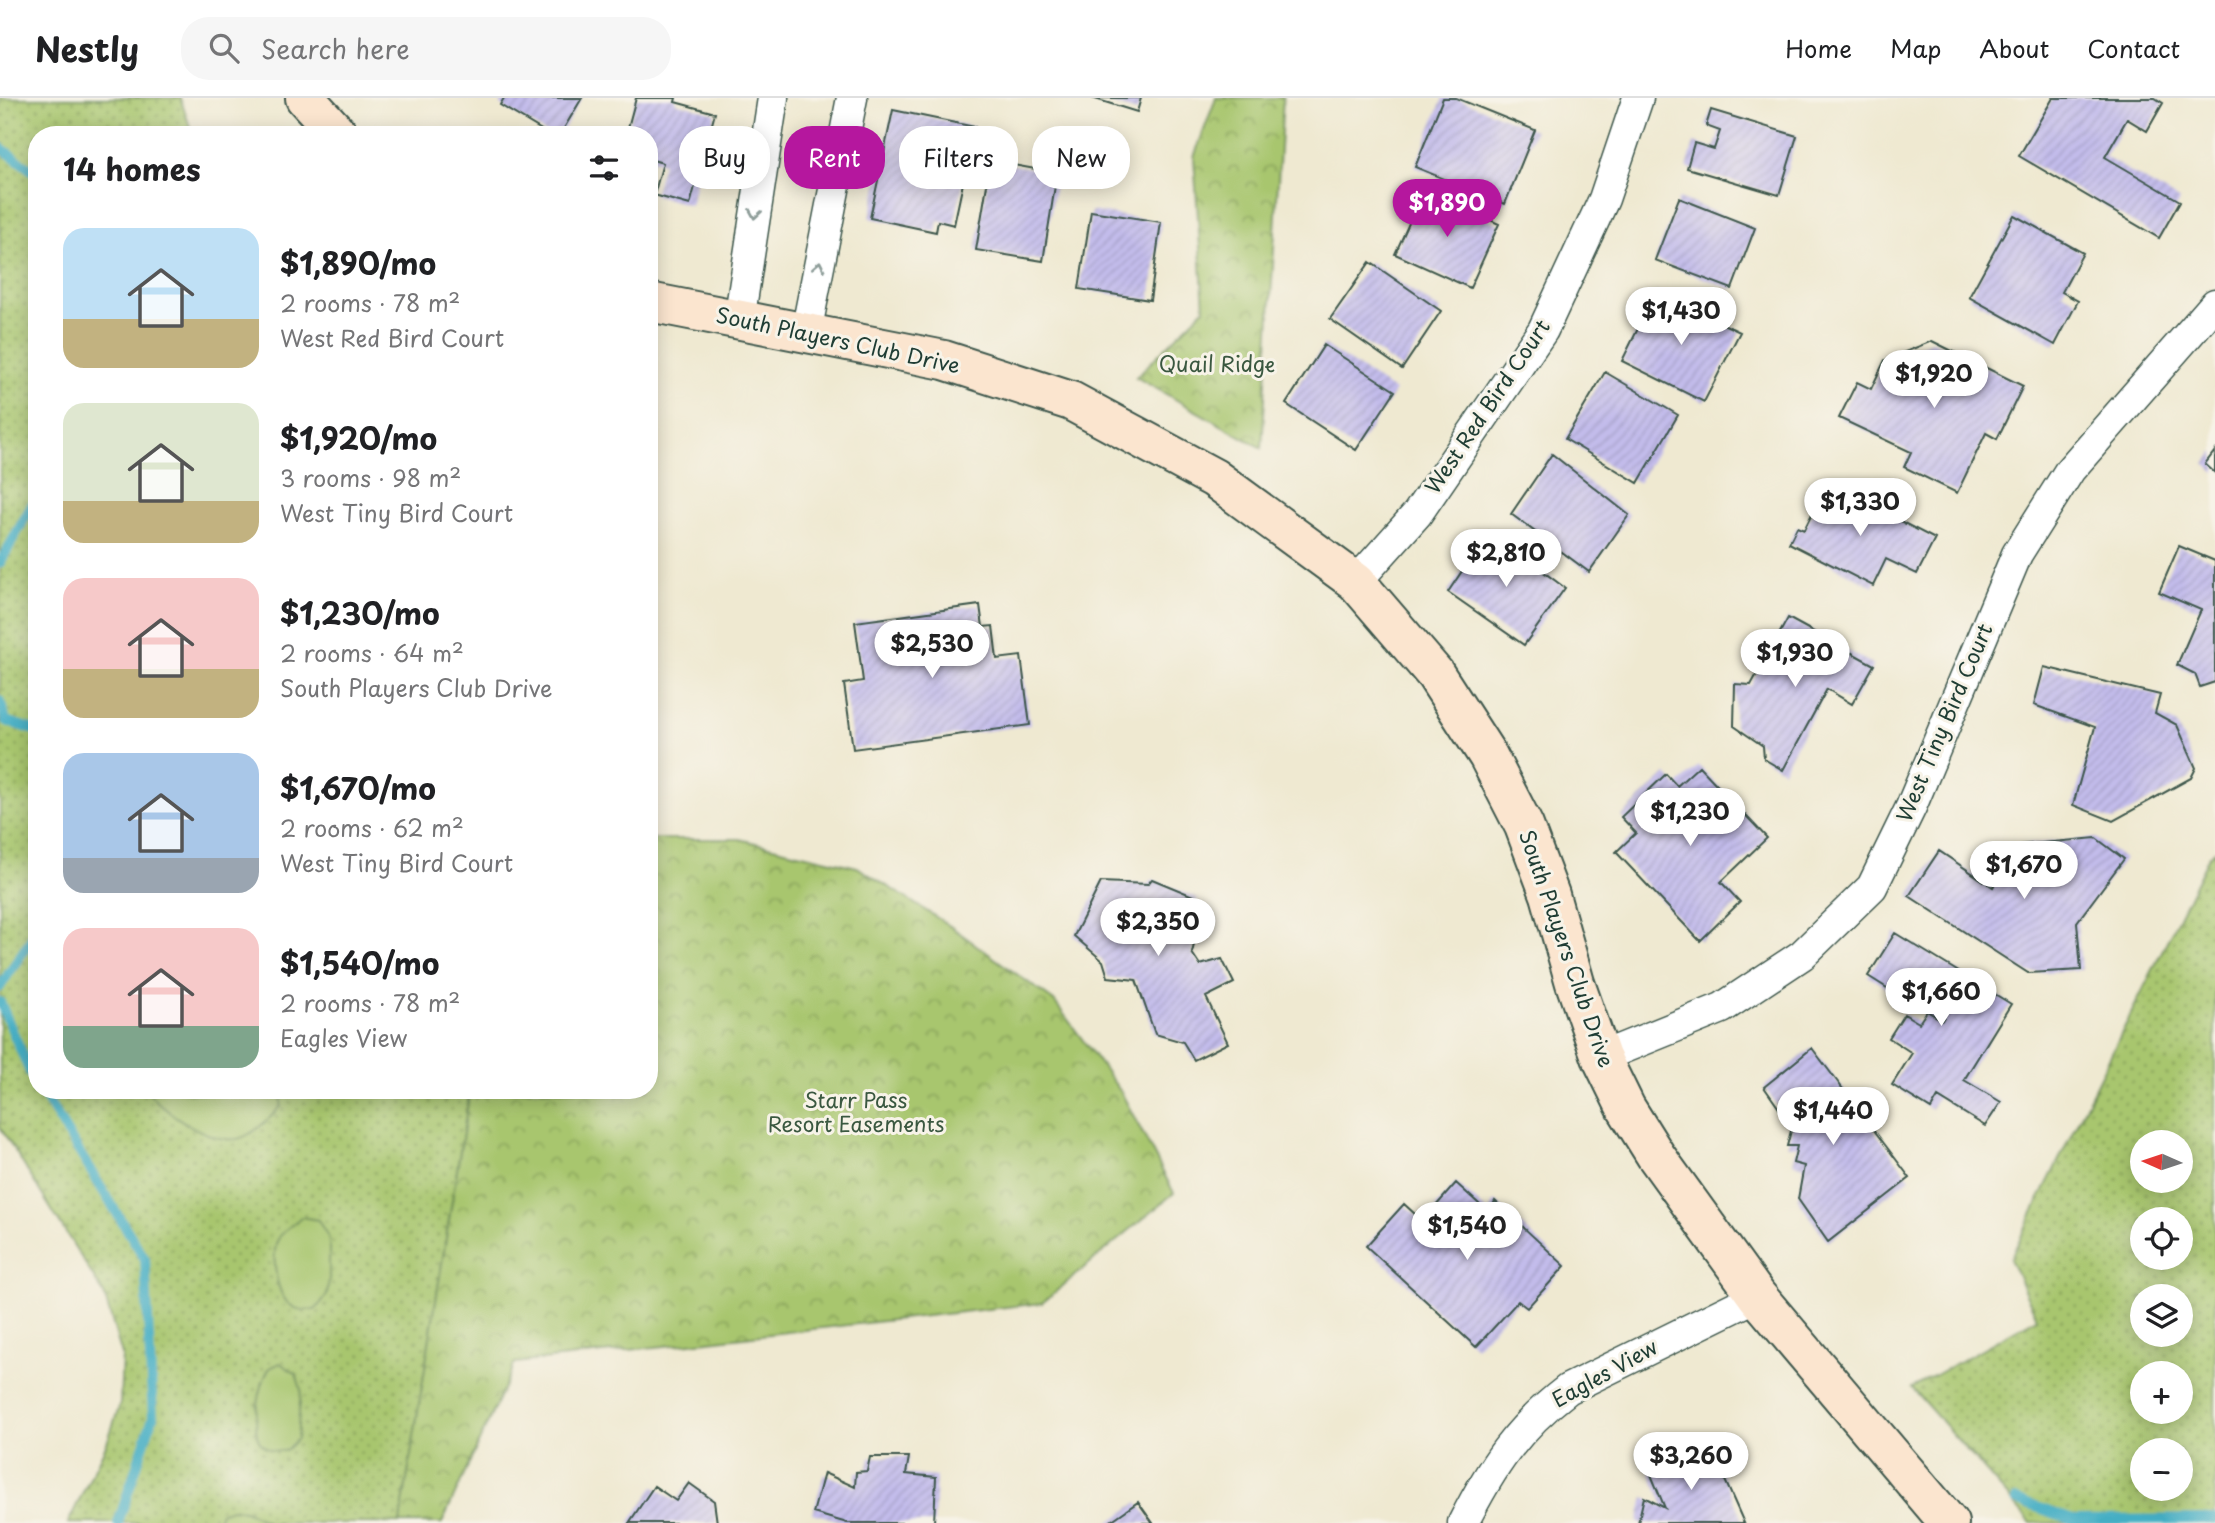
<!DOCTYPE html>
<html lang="en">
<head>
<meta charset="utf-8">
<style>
  :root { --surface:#fff; --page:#f6f6f6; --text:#202124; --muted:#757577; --line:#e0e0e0; --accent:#b5179e }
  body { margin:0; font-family:"Playpen Sans",sans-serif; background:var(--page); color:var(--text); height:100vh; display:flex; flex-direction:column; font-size:26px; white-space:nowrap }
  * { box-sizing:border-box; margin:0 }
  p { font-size:23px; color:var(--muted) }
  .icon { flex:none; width:38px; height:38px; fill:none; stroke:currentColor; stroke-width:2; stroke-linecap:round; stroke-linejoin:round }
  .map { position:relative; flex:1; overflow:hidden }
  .details { position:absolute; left:28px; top:28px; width:630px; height:973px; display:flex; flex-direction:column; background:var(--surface); border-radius:28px; box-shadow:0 4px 18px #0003 }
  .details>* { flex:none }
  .top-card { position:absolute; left:679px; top:28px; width:665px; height:63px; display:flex; gap:14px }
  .needle { width:46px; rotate:273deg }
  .buttons { position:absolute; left:2130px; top:1032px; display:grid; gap:14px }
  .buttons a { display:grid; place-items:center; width:63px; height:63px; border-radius:50%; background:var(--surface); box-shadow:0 4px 18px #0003; font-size:35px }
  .price { position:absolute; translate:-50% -60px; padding:0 16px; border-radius:24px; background:#fff; color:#222; font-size:23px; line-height:46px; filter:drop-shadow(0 2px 4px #0008) }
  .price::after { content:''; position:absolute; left:50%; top:42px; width:21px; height:16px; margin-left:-10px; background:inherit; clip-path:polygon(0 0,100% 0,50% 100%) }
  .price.on { background:var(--accent); color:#fff }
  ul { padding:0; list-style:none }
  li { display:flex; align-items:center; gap:21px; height:175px; padding:0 35px }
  li span { display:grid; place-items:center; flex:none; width:196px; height:140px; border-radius:21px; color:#555 }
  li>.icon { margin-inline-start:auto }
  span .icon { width:84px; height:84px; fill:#fffc; stroke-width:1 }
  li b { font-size:30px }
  h2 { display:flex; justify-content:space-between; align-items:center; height:84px; padding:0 35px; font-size:30px }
  .tag { padding:0 24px; border-radius:28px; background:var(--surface); box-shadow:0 4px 18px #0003; font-size:24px; line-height:63px }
  .tag.on { background:var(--accent); color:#fff }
  header { display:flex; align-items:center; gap:42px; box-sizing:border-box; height:98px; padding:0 35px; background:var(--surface); border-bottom:2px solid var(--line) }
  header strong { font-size:33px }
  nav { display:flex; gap:38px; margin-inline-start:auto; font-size:24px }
  .search { width:490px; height:63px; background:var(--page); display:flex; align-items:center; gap:18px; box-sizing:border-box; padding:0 24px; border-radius:28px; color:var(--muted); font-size:26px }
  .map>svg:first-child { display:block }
</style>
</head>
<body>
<header>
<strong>Nestly</strong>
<div class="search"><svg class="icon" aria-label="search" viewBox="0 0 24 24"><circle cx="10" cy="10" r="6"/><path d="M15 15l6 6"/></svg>Search here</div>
<nav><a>Home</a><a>Map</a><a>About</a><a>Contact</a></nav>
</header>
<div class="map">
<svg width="2215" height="1425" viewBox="0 0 2215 1425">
  <defs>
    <pattern id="grass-dots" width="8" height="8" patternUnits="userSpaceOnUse" patternTransform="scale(1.75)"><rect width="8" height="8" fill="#a8c66e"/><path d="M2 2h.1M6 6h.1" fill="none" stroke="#88a25b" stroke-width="1.8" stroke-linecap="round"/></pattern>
    <pattern id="park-crowns" width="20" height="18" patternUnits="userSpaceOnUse" patternTransform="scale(1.75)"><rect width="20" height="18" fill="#a8c66e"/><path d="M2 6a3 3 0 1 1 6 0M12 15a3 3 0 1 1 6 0" fill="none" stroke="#88a25b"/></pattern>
    <pattern id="building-hatch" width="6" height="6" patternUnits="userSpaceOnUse" patternTransform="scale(1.75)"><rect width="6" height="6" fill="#c3bceb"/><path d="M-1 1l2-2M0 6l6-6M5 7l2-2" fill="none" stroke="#a7a2ca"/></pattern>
  </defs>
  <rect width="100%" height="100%" fill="#f7f3e8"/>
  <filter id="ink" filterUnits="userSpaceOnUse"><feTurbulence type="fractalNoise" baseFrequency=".0143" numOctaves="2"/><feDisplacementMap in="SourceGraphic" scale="14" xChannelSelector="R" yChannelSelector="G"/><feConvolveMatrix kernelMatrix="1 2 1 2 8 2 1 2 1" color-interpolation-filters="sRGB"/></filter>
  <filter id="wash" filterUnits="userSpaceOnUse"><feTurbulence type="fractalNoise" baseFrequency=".00686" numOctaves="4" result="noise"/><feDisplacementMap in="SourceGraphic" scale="28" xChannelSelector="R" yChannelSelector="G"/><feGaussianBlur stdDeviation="1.57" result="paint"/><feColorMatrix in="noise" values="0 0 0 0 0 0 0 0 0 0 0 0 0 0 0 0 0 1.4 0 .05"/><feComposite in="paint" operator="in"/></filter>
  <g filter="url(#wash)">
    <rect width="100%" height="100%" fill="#efe9d1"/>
    <path fill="url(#grass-dots)" stroke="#648251" stroke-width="2" fill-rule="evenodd" d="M0,0H180L193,37H37V992H470L400,1425H68L107,1345L120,1306L122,1257L104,1196L0,1029Z
      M2215,753V1425H2031L1912,1290L2037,1220L2010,1161L2209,758ZM2142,1045H2180V1083H2142ZM2142,1122H2180V1160H2142ZM2142,1199H2180V1237H2142ZM2142,1276H2180V1314H2142ZM2142,1353H2180V1391H2142Z"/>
    <path fill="url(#park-crowns)" stroke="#648251" stroke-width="2" d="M1216,0H1283L1262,350L1136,279L1204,211L1194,59Z
      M649,741H739L857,769L950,828L1054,903L1121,994L1174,1095L1042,1205L515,1265L442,1425H400L470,992H649Z"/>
    <path fill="#a8c66e" stroke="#648251" stroke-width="2" d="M147,992H180L191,995L282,992L281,1008C271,1019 253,1038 237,1041C210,1045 161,1013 147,992Z
      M301,1119L318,1122L329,1141V1181L327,1197L315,1212C305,1212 297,1213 289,1206C275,1194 270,1152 280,1138C285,1131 295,1125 301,1119Z
      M280,1265L296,1276L301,1291L297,1341L285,1353C275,1353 267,1353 260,1344C251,1333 260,1281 270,1270C273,1268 277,1267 280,1265Z
      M231,1411L245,1412L266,1423V1425H218L220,1415Z"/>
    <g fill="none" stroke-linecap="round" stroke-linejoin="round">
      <path stroke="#45aec4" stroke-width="10" d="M0,49L37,76
        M0,465L32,407L37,403
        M0,603L6,623L37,633
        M0,889L37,832
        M0,904L30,974L37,986
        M41,992L145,1161L153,1319L118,1425
        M2016,1402L2073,1422L2215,1421"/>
    </g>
    <g id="blocks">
      <path fill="url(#building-hatch)" d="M504,0H582L560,37H550L500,7Z
        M636,0H676L675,4L715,15L690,107L654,97L663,65L649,61V37H626Z
        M1092,0H1141L1137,14Z
        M1443,0H1456L1535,32L1505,106L1415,69Z
        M2053,0H2155L2163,5L2147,33L2127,21L2105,59L2180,103L2159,140L2019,58Z
        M893,12L975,29L954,127L938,123L936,134L870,120Z
        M1711,12L1797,38L1779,97L1687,70L1694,45L1714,51L1720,33L1706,28Z
        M991,63L1057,75L1043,163L976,152Z
        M1424,92L1499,126L1470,190L1395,156Z
        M1679,100L1755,130L1732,191L1655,162Z
        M1091,113L1161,124L1150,202L1079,191Z
        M2014,117L2083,155L2062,194L2078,203L2055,247L1969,199Z
        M1370,164L1441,213L1402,271L1330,221Z
        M1656,194L1740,234L1704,304L1622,263Z
        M1932,243L2023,288L1997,341L1986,335L1957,395L1904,369L1911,354L1839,320L1857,284L1871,291L1885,262Z
        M1324,247L1395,293L1356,352L1286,306Z
        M1605,274L1678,317L1638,385L1565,341Z
        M2215,353V375L2205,366Z
        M1552,356L1629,417L1589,474L1511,416Z
        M1838,391L1935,441L1917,476L1886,461L1873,488L1789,445L1797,429L1804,432L1821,398L1835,397Z
        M1489,433L1565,490L1524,547L1448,494Z
        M2179,448L2215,463V584L2200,589L2195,576L2177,567L2201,512L2159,494Z
        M980,507L983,529L993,528L997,561L1021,558L1030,627L853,651L844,586L863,583L855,524Z
        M1788,520L1874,567L1852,606L1827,591L1783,672L1764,661L1763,648L1734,628L1735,586L1751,587Z
        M2044,569L2160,597L2155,615L2177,627L2196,670L2191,680L2113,723L2073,707L2095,629L2034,607Z
        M1699,668L1767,740L1721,784L1740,804L1700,843L1616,754L1636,735L1621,719L1666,676L1677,688Z
        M2096,740L2124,761L2077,824L2081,872L2028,875L1909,798L1939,753L1993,789L2020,747Z
        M1152,781L1198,800L1185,831L1194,832L1196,838L1192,855L1200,867L1222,861L1234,885L1206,899L1228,945L1194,962L1183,944L1155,936L1136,882L1108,879L1103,863L1074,838L1101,784L1148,786Z
        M1895,835L2011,906L1964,982L2001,1004L1985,1028L1938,999L1931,1011L1892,987L1912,955L1889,940L1904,916L1919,925L1927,913L1942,922L1946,915L1916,896L1911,905L1868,878Z
        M1812,950L1910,1080L1828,1144L1798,1101L1804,1068L1793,1065L1797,1048H1787L1792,1029L1764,989Z
        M1456,1085L1489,1115L1495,1103L1565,1168L1527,1210L1518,1203L1476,1249L1366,1148L1404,1106L1439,1138L1452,1124L1435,1109Z
        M1709,1346L1744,1425H1638L1644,1399L1665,1410L1649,1372Z
        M870,1359H909L906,1376L936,1379L934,1425H847L813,1415L824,1375L855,1389L856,1374L867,1373Z
        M689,1385L714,1403L717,1425H629L654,1388L676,1403Z
        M1138,1404L1153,1425H1108Z"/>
    </g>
  </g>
  <g filter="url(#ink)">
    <use href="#blocks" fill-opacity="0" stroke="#3e574c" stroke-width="2"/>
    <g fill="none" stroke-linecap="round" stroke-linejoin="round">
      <g stroke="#3e574c" stroke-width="33">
        <path id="street" d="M739,223L773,0
          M806,235L852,0
          M1356,484L1417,416L1543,232L1604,101L1638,0
          M1601,959L1722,910L1802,857L1872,789L1911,709L2017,456L2070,372L2215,206
          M1463,1425C1492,1368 1516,1331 1568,1291L1757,1198"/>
      </g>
      <g stroke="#3e574c" stroke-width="42">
        <path id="secondary" d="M305,0L339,37
          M649,204L944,262L1071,303L1214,380L1356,484L1435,576L1488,658L1524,728L1550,797L1575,885L1601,959L1626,1010L1656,1058L1757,1198L1949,1425"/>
      </g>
      <use href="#street" stroke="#fff" stroke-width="30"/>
      <use href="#secondary" stroke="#fbe5cf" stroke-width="38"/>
    </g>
    <defs><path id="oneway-chevron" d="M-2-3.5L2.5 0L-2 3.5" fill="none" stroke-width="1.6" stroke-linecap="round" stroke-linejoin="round" transform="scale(1.75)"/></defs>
    <g stroke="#8f9e9a">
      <use href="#oneway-chevron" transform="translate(755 116) rotate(99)"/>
      <use href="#oneway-chevron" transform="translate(819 168) rotate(-79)"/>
    </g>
  </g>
  <g text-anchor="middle" stroke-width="6" stroke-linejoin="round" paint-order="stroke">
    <g font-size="21" fill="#1f3d34" stroke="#f7f3e8">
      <text transform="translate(838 243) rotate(12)" y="7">South Players Club Drive</text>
      <text transform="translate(1488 309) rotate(-56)" y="7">West Red Bird Court</text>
      <text transform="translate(1945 625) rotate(-67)" y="7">West Tiny Bird Court</text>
      <text transform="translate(1566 851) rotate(71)" y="7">South Players Club Drive</text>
      <text transform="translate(1605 1276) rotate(-29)" y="7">Eagles View</text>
    </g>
    <g font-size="21" fill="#3a5840" stroke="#f7f3e8">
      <text x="1217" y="274">Quail Ridge</text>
      <text x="856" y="1010">Starr Pass<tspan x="856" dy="24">Resort Easements</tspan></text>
    </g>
  </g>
</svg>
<div class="buttons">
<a><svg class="needle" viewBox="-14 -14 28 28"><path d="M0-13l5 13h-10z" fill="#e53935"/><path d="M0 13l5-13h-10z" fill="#757577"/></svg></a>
<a><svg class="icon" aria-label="locate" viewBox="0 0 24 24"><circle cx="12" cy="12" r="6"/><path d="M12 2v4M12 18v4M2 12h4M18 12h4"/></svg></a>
<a><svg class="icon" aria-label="layers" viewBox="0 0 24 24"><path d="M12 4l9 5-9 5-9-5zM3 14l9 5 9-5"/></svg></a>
<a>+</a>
<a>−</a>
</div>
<b class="price on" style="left:1447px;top:141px">$1,890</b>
<b class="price" style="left:1681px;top:249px">$1,430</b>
<b class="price" style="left:1934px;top:312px">$1,920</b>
<b class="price" style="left:1860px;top:440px">$1,330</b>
<b class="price" style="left:1506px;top:491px">$2,810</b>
<b class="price" style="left:932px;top:582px">$2,530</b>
<b class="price" style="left:1795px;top:591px">$1,930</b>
<b class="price" style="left:1690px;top:750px">$1,230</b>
<b class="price" style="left:2024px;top:803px">$1,670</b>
<b class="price" style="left:1158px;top:860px">$2,350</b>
<b class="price" style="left:1941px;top:930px">$1,660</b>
<b class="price" style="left:1833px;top:1049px">$1,440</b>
<b class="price" style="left:1467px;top:1164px">$1,540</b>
<b class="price" style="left:1691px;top:1394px">$3,260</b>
<div class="top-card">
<a class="tag">Buy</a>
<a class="tag on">Rent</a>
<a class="tag">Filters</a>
<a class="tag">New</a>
</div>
<section class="details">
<h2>14 homes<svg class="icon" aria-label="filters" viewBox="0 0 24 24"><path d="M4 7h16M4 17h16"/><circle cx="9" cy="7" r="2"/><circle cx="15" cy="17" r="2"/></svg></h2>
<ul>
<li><span style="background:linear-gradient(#bfe0f5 65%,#c2b280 0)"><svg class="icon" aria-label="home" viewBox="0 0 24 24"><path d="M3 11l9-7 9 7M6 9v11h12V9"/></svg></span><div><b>$1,890/mo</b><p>2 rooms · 78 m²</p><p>West Red Bird Court</p></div></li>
<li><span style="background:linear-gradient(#dfe7d0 70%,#c2b280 0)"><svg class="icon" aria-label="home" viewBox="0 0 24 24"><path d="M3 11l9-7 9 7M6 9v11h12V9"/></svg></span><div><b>$1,920/mo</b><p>3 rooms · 98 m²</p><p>West Tiny Bird Court</p></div></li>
<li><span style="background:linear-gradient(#f6c9c9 65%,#c2b280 0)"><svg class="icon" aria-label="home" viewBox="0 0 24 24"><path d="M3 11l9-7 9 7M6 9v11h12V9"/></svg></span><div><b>$1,230/mo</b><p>2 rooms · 64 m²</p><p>South Players Club Drive</p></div></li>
<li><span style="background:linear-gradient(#a9c7e8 75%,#9aa5b1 0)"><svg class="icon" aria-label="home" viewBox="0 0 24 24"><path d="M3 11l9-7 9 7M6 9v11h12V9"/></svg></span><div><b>$1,670/mo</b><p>2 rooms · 62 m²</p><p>West Tiny Bird Court</p></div></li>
<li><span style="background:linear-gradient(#f6c9c9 70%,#7fa58c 0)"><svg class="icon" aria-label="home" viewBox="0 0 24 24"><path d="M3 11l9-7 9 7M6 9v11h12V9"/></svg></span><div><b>$1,540/mo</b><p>2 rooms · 78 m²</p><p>Eagles View</p></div></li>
</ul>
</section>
</div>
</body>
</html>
